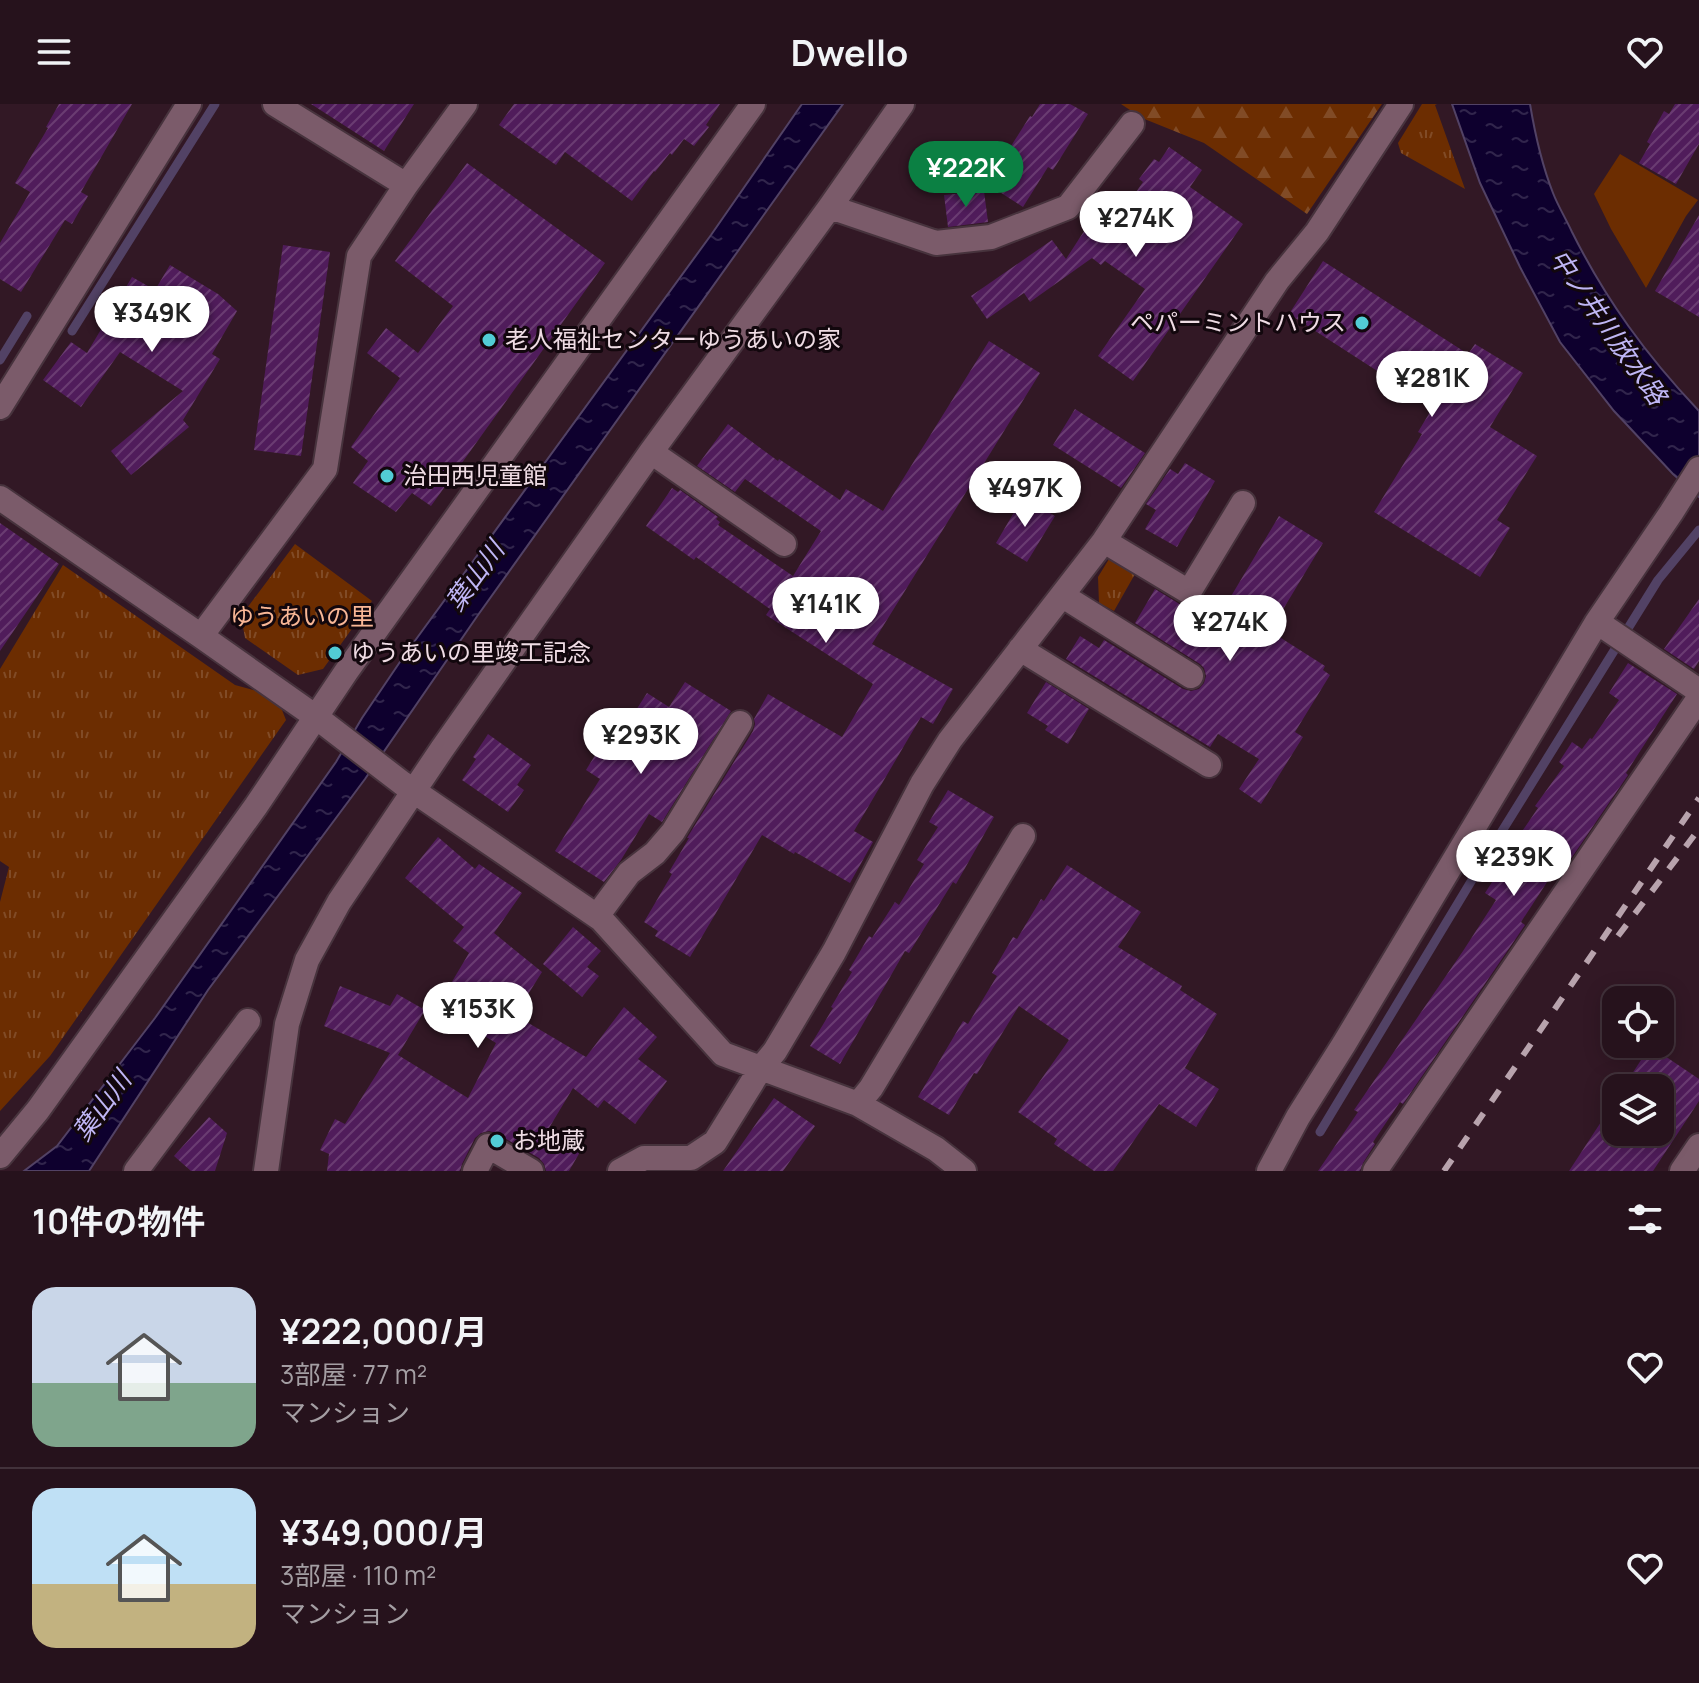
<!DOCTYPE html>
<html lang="ja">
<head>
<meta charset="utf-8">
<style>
  :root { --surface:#26121c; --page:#2e1b25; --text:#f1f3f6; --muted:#a49ea3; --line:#42323b; --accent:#0b8043 }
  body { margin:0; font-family:Manrope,"Noto Sans JP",sans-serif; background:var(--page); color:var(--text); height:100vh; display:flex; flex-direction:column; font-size:30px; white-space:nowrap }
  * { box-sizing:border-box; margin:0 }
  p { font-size:26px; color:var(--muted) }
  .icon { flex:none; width:44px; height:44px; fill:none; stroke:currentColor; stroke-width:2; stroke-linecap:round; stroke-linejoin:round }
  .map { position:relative; height:1067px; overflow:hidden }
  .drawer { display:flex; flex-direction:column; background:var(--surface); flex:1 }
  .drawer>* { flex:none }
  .controls { position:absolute; left:1602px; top:882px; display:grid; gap:16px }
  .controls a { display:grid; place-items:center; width:72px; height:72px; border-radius:16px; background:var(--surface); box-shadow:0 4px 20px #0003,0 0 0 2px var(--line); font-size:40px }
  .price { position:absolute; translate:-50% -68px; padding:0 18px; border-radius:28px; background:#fff; color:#222; font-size:26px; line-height:52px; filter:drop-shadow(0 2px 4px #0008) }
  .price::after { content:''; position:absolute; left:50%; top:48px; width:24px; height:18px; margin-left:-12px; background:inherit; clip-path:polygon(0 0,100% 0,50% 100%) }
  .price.active { background:var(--accent); color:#fff }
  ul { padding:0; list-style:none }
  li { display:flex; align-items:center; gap:24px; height:200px; padding:0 32px }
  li+li { border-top:2px solid var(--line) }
  li span { display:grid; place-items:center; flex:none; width:224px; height:160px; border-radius:24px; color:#555 }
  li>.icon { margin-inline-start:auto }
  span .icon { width:96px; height:96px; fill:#fffc; stroke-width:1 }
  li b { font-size:34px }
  h2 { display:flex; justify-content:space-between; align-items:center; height:96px; padding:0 32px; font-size:34px }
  header { display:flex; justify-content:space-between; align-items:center; height:104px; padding:0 32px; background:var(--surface); font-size:36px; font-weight:700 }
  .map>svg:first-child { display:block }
</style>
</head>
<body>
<header><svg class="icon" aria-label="menu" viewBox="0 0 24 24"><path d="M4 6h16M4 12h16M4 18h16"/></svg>Dwello<svg class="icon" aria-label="heart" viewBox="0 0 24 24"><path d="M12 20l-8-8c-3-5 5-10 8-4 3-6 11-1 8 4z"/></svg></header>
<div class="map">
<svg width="1699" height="1067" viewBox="0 0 1699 1067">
  <defs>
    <pattern id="forest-firs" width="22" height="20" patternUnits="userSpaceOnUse" patternTransform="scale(2)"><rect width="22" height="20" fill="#6c2d01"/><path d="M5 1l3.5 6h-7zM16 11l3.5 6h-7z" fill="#814b26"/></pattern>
    <pattern id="park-tufts" width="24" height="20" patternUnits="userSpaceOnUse" patternTransform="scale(2)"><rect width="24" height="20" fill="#6c2d01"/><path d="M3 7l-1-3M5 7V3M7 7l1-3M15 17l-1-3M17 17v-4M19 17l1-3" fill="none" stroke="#814b26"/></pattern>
    <pattern id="water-ripples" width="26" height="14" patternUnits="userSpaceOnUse" patternTransform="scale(2)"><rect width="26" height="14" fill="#0e002e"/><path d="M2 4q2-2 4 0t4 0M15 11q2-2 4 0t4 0" fill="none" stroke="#31254c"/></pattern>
    <pattern id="building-hatch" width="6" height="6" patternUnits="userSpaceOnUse" patternTransform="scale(2)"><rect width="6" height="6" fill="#501c5b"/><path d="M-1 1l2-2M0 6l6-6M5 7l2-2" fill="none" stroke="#6a3c72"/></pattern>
  </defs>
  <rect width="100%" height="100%" fill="#321825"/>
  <path fill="#6c2d01" d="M1620,50L1698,96L1686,112L1646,184L1611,125L1594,90Z"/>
  <path fill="url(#forest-firs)" d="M1121,0H1382L1307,110L1204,39L1142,14Z"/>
  <path fill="url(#park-tufts)" d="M1422,0H1437L1435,1L1465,85L1401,49L1398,39Z
    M295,440L372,497L323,565L298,571L245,534L241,512Z
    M1109,455L1135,470L1114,507L1099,499L1098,473Z
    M63,461L235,581L261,588L280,601L286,616L50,952L0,1007V798L9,763L0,757V565Z"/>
  <path fill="url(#water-ripples)" stroke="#524265" stroke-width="2" d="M802,0H843L478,511L365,675L208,886L89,1067H24L57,1042L155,914L336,658L362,614L406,549L711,131Z
    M1452,0H1530C1535,30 1542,61 1553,89C1558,102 1566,115 1572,128C1606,196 1646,251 1699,307V393L1673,370L1614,307L1560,238L1520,163L1480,79Z"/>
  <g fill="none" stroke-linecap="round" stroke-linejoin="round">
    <path stroke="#524265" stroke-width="9" d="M72,227L215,0
      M0,256L27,212
      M1320,1028L1484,756L1658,476L1699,426"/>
  </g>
  <path fill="url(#building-hatch)" d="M59,0H132L81,88L88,92L72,120L65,116L21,188L0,175V139L30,88L15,79L48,24L46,23Z
    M311,0H414L384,47Z
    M514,0H720L706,21L709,23L694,42L684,35L672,51L670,49L655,68L654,67L632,97L565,48L556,61L499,21Z
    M1040,0H1070L1088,10L1053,66L1048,63L1023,103L987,80L1030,12L1032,13Z
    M1675,0H1699V40L1676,80L1639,59L1650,40L1647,38L1664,7L1669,10Z
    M1169,43L1202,66L1190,83L1243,120L1133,277L1098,252L1145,185L1105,157L1101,161L1092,154L1030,198L1024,189L987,215L971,192L1052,136L1066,155L1090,118L1105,129L1107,126L1109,127L1143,78L1139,75L1154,55L1159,58Z
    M467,59L605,159L431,402L412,389L396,408L353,379L368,357L351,343L400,274L367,249L386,224L418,249L453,202L395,157Z
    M984,87L988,118L948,123L944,91Z
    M1699,111V213L1655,187Z
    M283,141L330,148L301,352L254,346Z
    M1323,157L1468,250L1475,240L1523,269L1490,323L1537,352L1497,416L1510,424L1480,473L1374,408L1422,330L1418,328L1433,303L1289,210Z
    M170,161L218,190L237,207L212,250L220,255L183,316L189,323L131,371L111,347L183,287L120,248L81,303L43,276L71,238L87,249L132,173L155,186Z
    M989,237L1040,269L872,540L953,585L933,620L921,613L854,727L873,738L850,779L795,748L794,750L762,731L690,853L655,832L658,827L644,818L672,770L669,768L689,734H687L753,627L755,620L754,615L768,590L842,633L873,580L766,511L770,505L696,453L694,456L646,422L672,384L678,388L680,386L718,413L716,415L720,418L718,421L793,472L821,427L745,375L735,388L697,362L728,320L778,357L779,355L840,396L846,385L883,407Z
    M1075,305L1145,349L1121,384L1053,341Z
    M1185,359L1215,377L1177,443L1145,425L1156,406L1146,400L1170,365L1178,370Z
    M1023,393L1055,412L1027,458L996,439Z
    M1279,412L1323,439L1270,527L1325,562L1323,566L1330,571L1295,628L1303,633L1261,700L1239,685L1259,655L1218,630L1210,643L1066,555L1080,532L1099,544L1104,536L1183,585L1191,587L1199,585L1204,579L1206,572L1204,564L1200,560L1135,519L1155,485L1207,517L1208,515L1215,519Z
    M0,419L59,460L0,547Z
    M1699,495V557L1694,565L1664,545Z
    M1628,559L1677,590L1626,669L1628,671L1570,756L1564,752L1521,818L1525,821L1403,1000L1400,998L1373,1038L1375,1040L1363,1059L1360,1067H1318L1358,1008L1354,1006L1463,847L1496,796L1485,789L1512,747L1510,745L1538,704L1535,702L1564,662L1559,658L1572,638L1582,645L1590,634L1592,635L1619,596L1609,589Z
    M685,578L731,607L662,718L649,710L621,756L604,778L555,747L600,675L586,666L613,622L622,628L647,589L669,603Z
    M1046,578L1089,605L1068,640L1045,626L1048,622L1027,609Z
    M488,630L531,661L517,681L524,686L508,708L462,676L476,655L473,653Z
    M948,686L994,713L956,780L953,778L909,849L905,847L840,960L810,942L833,904L831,903L852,868L849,866L869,832L872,834L895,798L899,801L924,760L917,756L938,723L929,718Z
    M438,733L475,765L479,760L522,789L494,829L542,868L515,911L586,953L624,903L657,933L638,955L667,977L635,1020L604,996L598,1004L573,984L546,1029L580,1048L569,1067H546L544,1060L539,1054L496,1029L489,1027L481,1029L475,1034L462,1060L460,1067H327L329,1050L320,1046L335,1015L345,1020L390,949L324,922L340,882L390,902L397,890L425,906L398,951L468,994L496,939L437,903L469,849L453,837L464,823L405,774Z
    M1067,761L1141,808L1118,843L1182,882L1180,886L1217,910L1185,964L1219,985L1196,1023L1159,1000L1113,1067H1094L1054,1040L1057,1035L1018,1008L1069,936L1019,902L977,970L974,969L949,1011L918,993L963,917L968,920L997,872L992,869L1013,833L1017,835L1041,795L1044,797Z
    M573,823L601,847L587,863L599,872L582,893L543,860Z
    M1650,942L1699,975V997L1653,1067H1569L1616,995V1028H1660V984H1623Z
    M774,994L815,1022L783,1067H723Z
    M209,1013L227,1029L215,1067H191L174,1052Z"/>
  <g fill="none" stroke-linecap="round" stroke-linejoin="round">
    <g stroke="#47333d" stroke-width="28">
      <path id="minor" d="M275,0L406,81
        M830,103L936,139L991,133L1068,103L1132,20
        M0,303L189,0
        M651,348L784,440
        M0,394L201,532L316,613L402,679L601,815L723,950L858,1000L936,1045L964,1067
        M1104,437L1189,488L1243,399
        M1063,492L1191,572
        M1597,518L1699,587
        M201,532L325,365L359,152L406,81L465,0
        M1020,545L1209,661
        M597,812L629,769L655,749L673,728L740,619
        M858,1000L871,984L1023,732
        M0,1052L38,1006L256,702L346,568L753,0
        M136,1067L248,917
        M266,1067L287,920L307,856L339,798L442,645L651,348L830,103L902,0
        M475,1067L488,1042L531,1067
        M620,1067L644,1054H691L715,1038L761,964L775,947L834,848L922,680L950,636L1104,437L1277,177L1317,128L1401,0
        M1269,1067L1298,1013L1344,940L1597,518L1671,409L1699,365
        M1375,1067L1699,594
        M1682,1067L1699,1042"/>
    </g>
    <use href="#minor" stroke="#7b5b6a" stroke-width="24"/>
    <path stroke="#b8a3ad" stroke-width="6" stroke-dasharray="14 14" stroke-linecap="butt" d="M1618,832L1699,725
      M1444,1067L1699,694"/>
  </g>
  <g fill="#52ccd5" stroke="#12070d" stroke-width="3">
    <circle cx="1362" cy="219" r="8"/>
    <circle cx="489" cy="236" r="8"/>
    <circle cx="387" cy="372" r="8"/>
    <circle cx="335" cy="549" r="8"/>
    <circle cx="497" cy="1037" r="8"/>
  </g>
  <g text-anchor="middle" stroke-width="6" stroke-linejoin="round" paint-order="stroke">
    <g font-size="24" fill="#efdce4" stroke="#12070d" text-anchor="start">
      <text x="1346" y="227" text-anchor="end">ペパーミントハウス</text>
      <text x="505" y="244">老人福祉センターゆうあいの家</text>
      <text x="403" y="380">治田西児童館</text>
      <text x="351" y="557">ゆうあいの里竣工記念</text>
      <text x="513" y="1045">お地蔵</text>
    </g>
    <g font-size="24" fill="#f9b796" stroke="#12070d">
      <text x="302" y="521">ゆうあいの里</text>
    </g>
    <g font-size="26" font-style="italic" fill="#bfb6f5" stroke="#12070d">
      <text transform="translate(1608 223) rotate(55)" y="9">中ノ井川放水路</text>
      <text transform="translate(475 472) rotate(-54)" y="9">葉山川</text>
      <text transform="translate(102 1002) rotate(-54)" y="9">葉山川</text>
    </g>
  </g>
</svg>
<div class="controls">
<a><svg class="icon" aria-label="locate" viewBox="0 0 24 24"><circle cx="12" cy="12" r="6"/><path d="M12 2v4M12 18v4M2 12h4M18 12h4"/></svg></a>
<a><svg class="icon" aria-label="layers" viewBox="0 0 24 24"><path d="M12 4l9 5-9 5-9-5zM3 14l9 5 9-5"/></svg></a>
</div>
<b class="price active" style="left:966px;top:105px">¥222K</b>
<b class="price" style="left:1136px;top:155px">¥274K</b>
<b class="price" style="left:152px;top:250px">¥349K</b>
<b class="price" style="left:1432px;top:315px">¥281K</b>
<b class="price" style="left:1025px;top:425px">¥497K</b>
<b class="price" style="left:826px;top:541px">¥141K</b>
<b class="price" style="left:1230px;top:559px">¥274K</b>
<b class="price" style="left:641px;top:672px">¥293K</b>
<b class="price" style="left:1514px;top:794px">¥239K</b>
<b class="price" style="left:478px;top:946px">¥153K</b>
</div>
<section class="drawer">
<h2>10件の物件<svg class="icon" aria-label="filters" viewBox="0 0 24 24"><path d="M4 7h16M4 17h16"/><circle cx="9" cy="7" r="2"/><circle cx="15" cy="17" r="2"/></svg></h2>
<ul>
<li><span style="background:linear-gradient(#c9d6e8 60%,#7fa58c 0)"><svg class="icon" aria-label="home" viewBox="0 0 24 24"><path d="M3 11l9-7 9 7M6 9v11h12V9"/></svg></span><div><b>¥222,000/月</b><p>3部屋 · 77 m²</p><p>マンション</p></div><svg class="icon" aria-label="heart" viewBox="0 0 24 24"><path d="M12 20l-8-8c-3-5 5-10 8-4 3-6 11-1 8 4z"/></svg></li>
<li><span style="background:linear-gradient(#bfe0f5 60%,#c2b280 0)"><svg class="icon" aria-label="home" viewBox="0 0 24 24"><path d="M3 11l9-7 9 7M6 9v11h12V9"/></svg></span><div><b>¥349,000/月</b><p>3部屋 · 110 m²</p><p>マンション</p></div><svg class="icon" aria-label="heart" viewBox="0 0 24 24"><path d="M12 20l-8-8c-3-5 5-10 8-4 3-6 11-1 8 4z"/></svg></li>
</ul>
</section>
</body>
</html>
